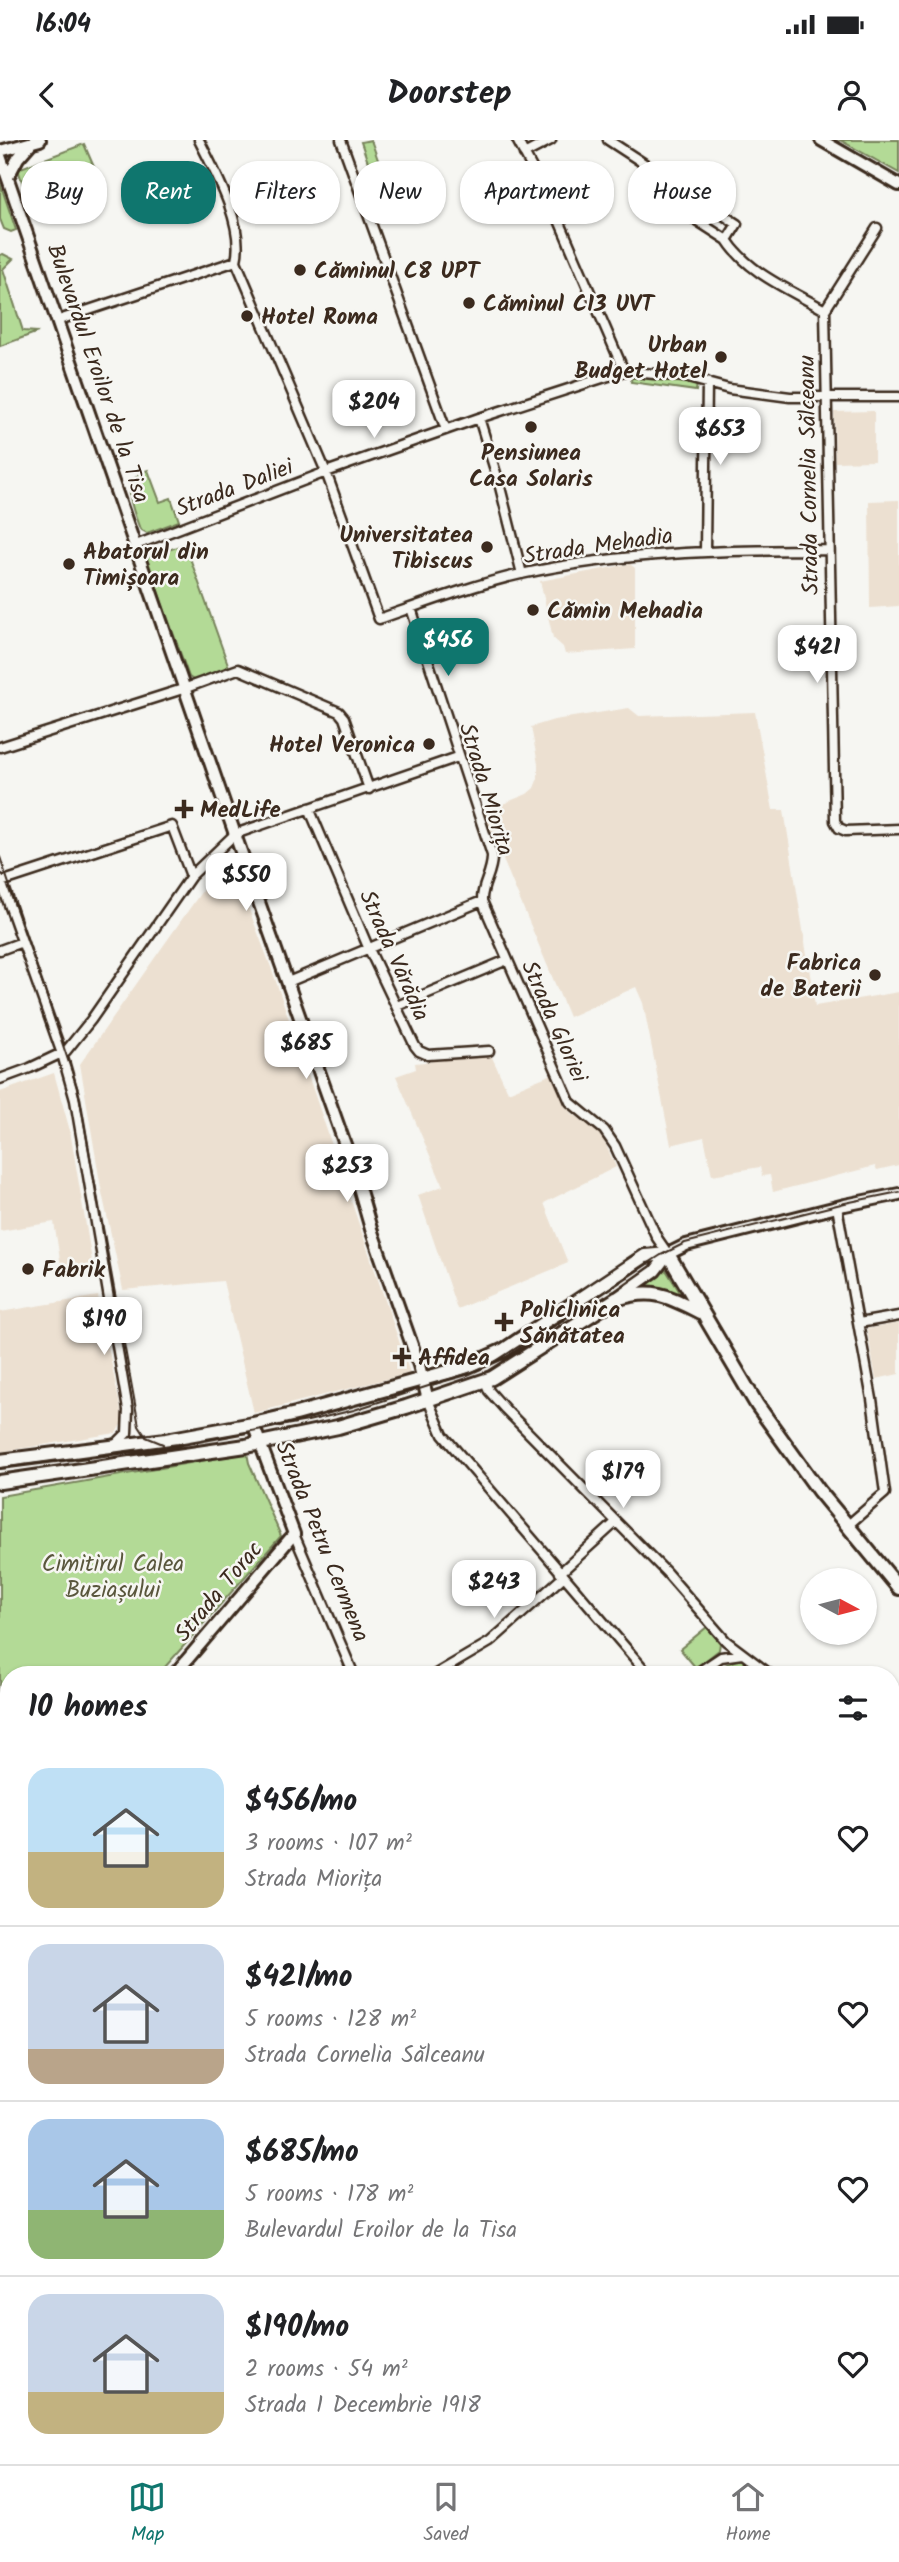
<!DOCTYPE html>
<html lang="en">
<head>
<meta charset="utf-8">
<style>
  :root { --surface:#fff; --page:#f2f2f2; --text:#202124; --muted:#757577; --line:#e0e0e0; --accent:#0f766e }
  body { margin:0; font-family:Kalam,sans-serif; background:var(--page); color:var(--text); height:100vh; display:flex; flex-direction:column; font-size:26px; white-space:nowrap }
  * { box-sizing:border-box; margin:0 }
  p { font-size:23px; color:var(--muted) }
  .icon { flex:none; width:38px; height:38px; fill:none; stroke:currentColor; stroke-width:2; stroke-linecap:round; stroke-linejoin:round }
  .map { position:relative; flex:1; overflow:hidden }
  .drawer { position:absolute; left:0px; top:1526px; width:900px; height:798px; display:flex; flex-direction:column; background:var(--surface); border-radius:28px 28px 0 0; box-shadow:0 2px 5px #0004 }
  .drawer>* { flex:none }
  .hud { position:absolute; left:21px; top:21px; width:858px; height:63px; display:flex; gap:14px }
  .needle { width:46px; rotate:97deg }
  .tools { position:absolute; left:800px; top:1428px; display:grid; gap:14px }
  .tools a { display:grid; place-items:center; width:77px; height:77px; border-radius:50%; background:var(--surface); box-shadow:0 2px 5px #0004; font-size:35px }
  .price { position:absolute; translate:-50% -60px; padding:0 16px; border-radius:14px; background:#fff; color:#222; font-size:23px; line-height:46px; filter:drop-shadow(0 2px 4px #0008) }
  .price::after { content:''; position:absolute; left:50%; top:42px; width:21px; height:16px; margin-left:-10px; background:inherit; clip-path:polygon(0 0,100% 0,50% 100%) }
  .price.selected { background:var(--accent); color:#fff }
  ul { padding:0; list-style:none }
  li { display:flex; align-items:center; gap:21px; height:175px; padding:0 28px }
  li+li { border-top:2px solid var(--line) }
  li span { display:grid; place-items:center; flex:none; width:196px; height:140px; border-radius:21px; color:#555 }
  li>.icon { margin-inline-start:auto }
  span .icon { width:84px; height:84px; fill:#fffc; stroke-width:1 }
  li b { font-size:30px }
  h2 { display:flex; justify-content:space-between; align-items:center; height:84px; padding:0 28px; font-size:30px }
  .pill { padding:0 24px; border-radius:28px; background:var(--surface); box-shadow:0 2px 5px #0004; font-size:24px; line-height:63px }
  .pill.selected { background:var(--accent); color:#fff }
  .status { display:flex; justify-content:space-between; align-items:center; height:49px; padding:0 35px; background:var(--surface); direction:ltr }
  .status svg { height:19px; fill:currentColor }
  header { display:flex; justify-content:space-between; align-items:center; height:91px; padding:0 28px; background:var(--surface); font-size:32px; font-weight:600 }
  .dock { display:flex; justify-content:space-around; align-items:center; height:98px; border-top:2px solid var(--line); background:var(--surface); font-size:19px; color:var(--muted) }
  .dock a { display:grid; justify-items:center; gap:4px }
  .dock .selected { color:var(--accent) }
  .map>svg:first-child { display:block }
</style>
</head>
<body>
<div class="status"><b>16:04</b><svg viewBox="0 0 49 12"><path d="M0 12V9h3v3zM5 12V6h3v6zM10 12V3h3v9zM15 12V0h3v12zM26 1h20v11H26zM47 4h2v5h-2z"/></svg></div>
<header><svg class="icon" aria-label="back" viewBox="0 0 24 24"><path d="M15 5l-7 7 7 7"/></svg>Doorstep<svg class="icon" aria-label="person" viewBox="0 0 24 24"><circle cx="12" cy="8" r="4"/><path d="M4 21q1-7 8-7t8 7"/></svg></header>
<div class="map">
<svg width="899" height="2324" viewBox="0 0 899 2324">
  <rect width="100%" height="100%" fill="#f6f6f2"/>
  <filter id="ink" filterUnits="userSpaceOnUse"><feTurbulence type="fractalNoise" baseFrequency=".0143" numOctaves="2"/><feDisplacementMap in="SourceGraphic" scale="14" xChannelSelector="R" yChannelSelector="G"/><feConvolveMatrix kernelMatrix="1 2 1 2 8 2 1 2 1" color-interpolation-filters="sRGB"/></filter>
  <g filter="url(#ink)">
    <path fill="#ece0d1" d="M874,271V321L835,322L834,272Z
      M899,360V466L870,468L869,361Z
      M630,424L635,428V509L565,514L563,507L553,498L540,441Z
      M629,568L639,576L755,572L773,670H784L815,866L899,852V1025L877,1030L875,1026L773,1052L770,1035L762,1036L760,1027L712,1035L704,997L671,1005L643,863L636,847L569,877L483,672L527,654L534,648L538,638V624L531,587L554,580Z
      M228,714L272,830L410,1233L254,1273L223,1141L123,1150L101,1048L80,924Z
      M491,915L508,952L552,934L570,972L600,992L616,1027L544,1063L568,1123L457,1169L418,1055L443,1046L396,936L416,929L415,923Z
      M54,933L70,991L93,1127L62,1132L54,1082L0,1091V952Z
      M98,1156L123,1281L116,1293L0,1312V1172Z
      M899,1183V1234L876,1239L867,1189Z"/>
    <path fill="#b3da96" stroke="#77825a" stroke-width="2" d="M371,0L383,34L373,37L361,2Z
      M840,0H899V33Z
      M84,4L97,34L28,61L18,29Z
      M0,43L16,90L11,92L4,89L0,79Z
      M3,114L13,119L3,129L23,191L38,192L0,206V115Z
      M632,235L697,243L696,251L631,242Z
      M148,330L160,362L171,358L179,381L147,393L140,389C132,368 119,340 148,330Z
      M185,404L230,530L195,541L189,537L146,418Z
      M666,1130L683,1157L643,1147Z
      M247,1313L249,1323L281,1396L158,1535H9V1714L0,1724V1356Z
      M707,1487L720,1503L719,1510L696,1528L680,1509Z
      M738,1519L747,1521L764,1535H728L725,1525Z
      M0,2287L9,2289V2315H143L187,2324H0Z"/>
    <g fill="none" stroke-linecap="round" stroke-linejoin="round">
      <g stroke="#3b2a1e" stroke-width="13">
        <path id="street" d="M199,0C215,32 245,85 236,121L326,332L379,479C425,463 473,445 521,434C622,412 726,410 828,410
          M341,0L446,290
          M517,0L555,71L624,231
          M608,0L737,84L727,100
          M524,14L551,0
          M658,33L648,49L727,100C749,134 791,150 825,170
          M877,88L825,170L835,681L839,688L846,691L899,689
          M59,180L236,121
          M479,278L499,343L522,434
          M136,405L326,332L479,278L624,231L684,237L729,249L790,257H899
          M705,411L707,242
          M411,468L492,715C493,733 481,745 482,761L570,962L604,990L615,1006L657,1098L668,1114
          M0,607L186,548L238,529L339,572L344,578L369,649
          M309,668L368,807L415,906L419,911L428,915L489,911
          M0,739L62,914L75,960L128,1270L127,1293L114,1306
          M1,742L172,686L191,736
          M0,810L22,802
          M288,842L482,761
          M397,866L507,820
          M0,939L30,928L66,911L91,880L191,736L235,694L458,617
          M837,1067L872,1259L885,1353L847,1386
          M859,1183L899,1176
          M485,1241L489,1251L505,1269L666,1432L726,1501L771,1535
          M428,1260L443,1295L649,1535
          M294,1394L354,1535
          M560,1433L615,1383
          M434,1535L490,1502L563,1437
          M694,1535L721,1517L742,1514
          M891,1635L899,1641
          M891,1681L899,1672
          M0,1844L9,1853
          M891,1851L899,1847
          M0,1995L9,1985
          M891,2047L899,2043
          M0,2048L9,2056
          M0,2164L9,2172
          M0,2200L9,2201
          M891,2269L899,2277
          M658,2315L667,2324
          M95,2324L97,2315
          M406,2324L408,2315"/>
      </g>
      <g stroke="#3b2a1e" stroke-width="16">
        <path id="secondary" d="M821,0L899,45
          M0,11L40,0
          M0,16L238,703L354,1030L371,1089L419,1225L428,1260
          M8,37L18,18L32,2
          M618,1157L655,1131L668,1114L686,1105L845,1065L899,1054
          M174,1535L294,1394L253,1284
          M0,1740L9,1730
          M0,2280L9,2282
          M183,2315L228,2324"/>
      </g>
      <g stroke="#3b2a1e" stroke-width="18">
        <path id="primary" d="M0,1321L166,1300L253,1284L296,1274L466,1227L504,1210L645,1116L668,1114L757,1265L819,1351L899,1448
          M0,1342L246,1306L338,1287L406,1267L492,1238L616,1159C654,1147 668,1156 702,1173"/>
      </g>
      <use href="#street" stroke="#f6f6f2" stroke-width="8"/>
      <use href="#secondary" stroke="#f6f6f2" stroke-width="10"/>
      <use href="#primary" stroke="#f6f6f2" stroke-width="12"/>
      <path stroke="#3b2a1e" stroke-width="2" d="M0,717L78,950L139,1286L146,1297L163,1304
        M0,1328L178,1304L308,1281L354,1270L475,1231L493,1223L661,1115L685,1103L845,1063L899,1052"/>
    </g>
  </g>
  <g fill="#3b2a1e" stroke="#f6f6f2" stroke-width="2.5">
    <circle cx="300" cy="130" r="7"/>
    <circle cx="469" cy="163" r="7"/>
    <circle cx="247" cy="176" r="7"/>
    <circle cx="721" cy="217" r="7"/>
    <circle cx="531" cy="287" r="7"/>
    <circle cx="487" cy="407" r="7"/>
    <circle cx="69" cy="424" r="7"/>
    <circle cx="533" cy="470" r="7"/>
    <circle cx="429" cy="604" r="7"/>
    <path d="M180.5 658.5h7v7h7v7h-7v7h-7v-7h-7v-7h7z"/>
    <circle cx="875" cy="835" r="7"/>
    <circle cx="28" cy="1129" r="7"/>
    <path d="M500.5 1171.5h7v7h7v7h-7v7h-7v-7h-7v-7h7z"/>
    <path d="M398.5 1206.5h7v7h7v7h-7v7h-7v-7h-7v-7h7z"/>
  </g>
  <g text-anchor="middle" stroke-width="5" stroke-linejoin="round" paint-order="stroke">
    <g font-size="23" font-weight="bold" fill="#3b2a1e" stroke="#f6f6f2" text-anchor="start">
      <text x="314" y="138">Căminul C8 UPT</text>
      <text x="483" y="171">Căminul C13 UVT</text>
      <text x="261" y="184">Hotel Roma</text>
      <text x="707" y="212" text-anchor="end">Urban<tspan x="707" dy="26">Budget Hotel</tspan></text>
      <text x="531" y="320" text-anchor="middle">Pensiunea<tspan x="531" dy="26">Casa Solaris</tspan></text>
      <text x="473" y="402" text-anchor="end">Universitatea<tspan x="473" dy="26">Tibiscus</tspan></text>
      <text x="83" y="419">Abatorul din<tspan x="83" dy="26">Timișoara</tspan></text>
      <text x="547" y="478">Cămin Mehadia</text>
      <text x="415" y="612" text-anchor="end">Hotel Veronica</text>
      <text x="200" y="677">MedLife</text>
      <text x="861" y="830" text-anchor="end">Fabrica<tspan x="861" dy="26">de Baterii</tspan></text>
      <text x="42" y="1137">Fabrik</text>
      <text x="520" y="1177">Policlinica<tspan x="520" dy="26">Sănătatea</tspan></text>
      <text x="418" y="1225">Affidea</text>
    </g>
    <g font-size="23" fill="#3b2a1e" stroke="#f6f6f2">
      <text transform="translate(99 233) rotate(71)" y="8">Bulevardul Eroilor de la Tisa</text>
      <text transform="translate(808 335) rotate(-91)" y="8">Strada Cornelia Sălceanu</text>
      <text transform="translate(234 347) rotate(-21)" y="8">Strada Daliei</text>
      <text transform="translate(598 405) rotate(-8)" y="8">Strada Mehadia</text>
      <text transform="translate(487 649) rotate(73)" y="8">Strada Miorița</text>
      <text transform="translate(395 815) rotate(66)" y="8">Strada Vărădia</text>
      <text transform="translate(555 881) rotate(66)" y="8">Strada Gloriei</text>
      <text transform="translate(323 1401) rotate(68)" y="8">Strada Petru Cermena</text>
      <text transform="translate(218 1451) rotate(-50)" y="8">Strada Torac</text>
    </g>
    <g font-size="23" fill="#59563c" stroke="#f6f6f2">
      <text x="113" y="1431">Cimitirul Calea<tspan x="113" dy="26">Buziașului</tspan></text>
    </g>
  </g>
</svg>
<div class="tools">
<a><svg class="needle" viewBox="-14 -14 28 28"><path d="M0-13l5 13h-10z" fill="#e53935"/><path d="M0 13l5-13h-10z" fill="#757577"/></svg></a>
</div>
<b class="price" style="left:374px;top:300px">$204</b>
<b class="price" style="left:720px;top:327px">$653</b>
<b class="price selected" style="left:448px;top:538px">$456</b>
<b class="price" style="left:817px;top:545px">$421</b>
<b class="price" style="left:246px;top:773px">$550</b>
<b class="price" style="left:306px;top:941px">$685</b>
<b class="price" style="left:347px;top:1064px">$253</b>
<b class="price" style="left:104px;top:1217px">$190</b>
<b class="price" style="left:623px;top:1370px">$179</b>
<b class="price" style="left:494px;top:1480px">$243</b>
<div class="hud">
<a class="pill">Buy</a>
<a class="pill selected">Rent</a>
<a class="pill">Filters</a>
<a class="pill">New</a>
<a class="pill">Apartment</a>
<a class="pill">House</a>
</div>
<section class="drawer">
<h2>10 homes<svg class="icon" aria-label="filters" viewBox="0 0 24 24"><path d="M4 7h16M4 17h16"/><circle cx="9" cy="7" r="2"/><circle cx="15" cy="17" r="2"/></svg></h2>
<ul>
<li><span style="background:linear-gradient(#bfe0f5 60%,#c2b280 0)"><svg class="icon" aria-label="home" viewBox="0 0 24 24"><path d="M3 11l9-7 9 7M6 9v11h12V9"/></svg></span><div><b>$456/mo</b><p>3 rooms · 107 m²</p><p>Strada Miorița</p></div><svg class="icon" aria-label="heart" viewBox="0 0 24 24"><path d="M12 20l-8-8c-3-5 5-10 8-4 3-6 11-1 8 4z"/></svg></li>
<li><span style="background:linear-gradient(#c9d6e8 75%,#b9a48a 0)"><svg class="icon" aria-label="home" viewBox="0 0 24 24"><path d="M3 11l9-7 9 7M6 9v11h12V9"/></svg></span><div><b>$421/mo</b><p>5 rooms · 128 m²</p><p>Strada Cornelia Sălceanu</p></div><svg class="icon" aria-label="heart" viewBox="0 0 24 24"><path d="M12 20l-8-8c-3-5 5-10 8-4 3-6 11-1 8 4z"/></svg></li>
<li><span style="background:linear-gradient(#a9c7e8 65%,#8fb573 0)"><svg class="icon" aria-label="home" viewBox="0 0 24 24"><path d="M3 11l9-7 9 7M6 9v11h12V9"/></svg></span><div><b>$685/mo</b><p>5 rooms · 178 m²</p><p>Bulevardul Eroilor de la Tisa</p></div><svg class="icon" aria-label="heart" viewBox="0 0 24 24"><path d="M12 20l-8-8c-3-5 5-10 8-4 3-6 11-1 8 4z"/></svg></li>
<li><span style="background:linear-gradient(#c9d6e8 70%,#c2b280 0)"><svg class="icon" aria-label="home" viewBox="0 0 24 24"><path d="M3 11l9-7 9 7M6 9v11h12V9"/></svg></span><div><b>$190/mo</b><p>2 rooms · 54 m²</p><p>Strada 1 Decembrie 1918</p></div><svg class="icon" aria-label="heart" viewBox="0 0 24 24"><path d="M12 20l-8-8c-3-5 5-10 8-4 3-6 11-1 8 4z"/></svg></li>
</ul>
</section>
</div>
<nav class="dock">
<a class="selected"><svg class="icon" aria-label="map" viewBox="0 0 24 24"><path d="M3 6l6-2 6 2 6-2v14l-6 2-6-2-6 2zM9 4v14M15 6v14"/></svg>Map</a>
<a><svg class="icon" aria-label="saved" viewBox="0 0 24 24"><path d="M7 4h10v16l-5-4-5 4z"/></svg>Saved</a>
<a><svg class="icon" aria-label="home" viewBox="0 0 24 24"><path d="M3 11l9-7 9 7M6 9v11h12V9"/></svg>Home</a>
</nav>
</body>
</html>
